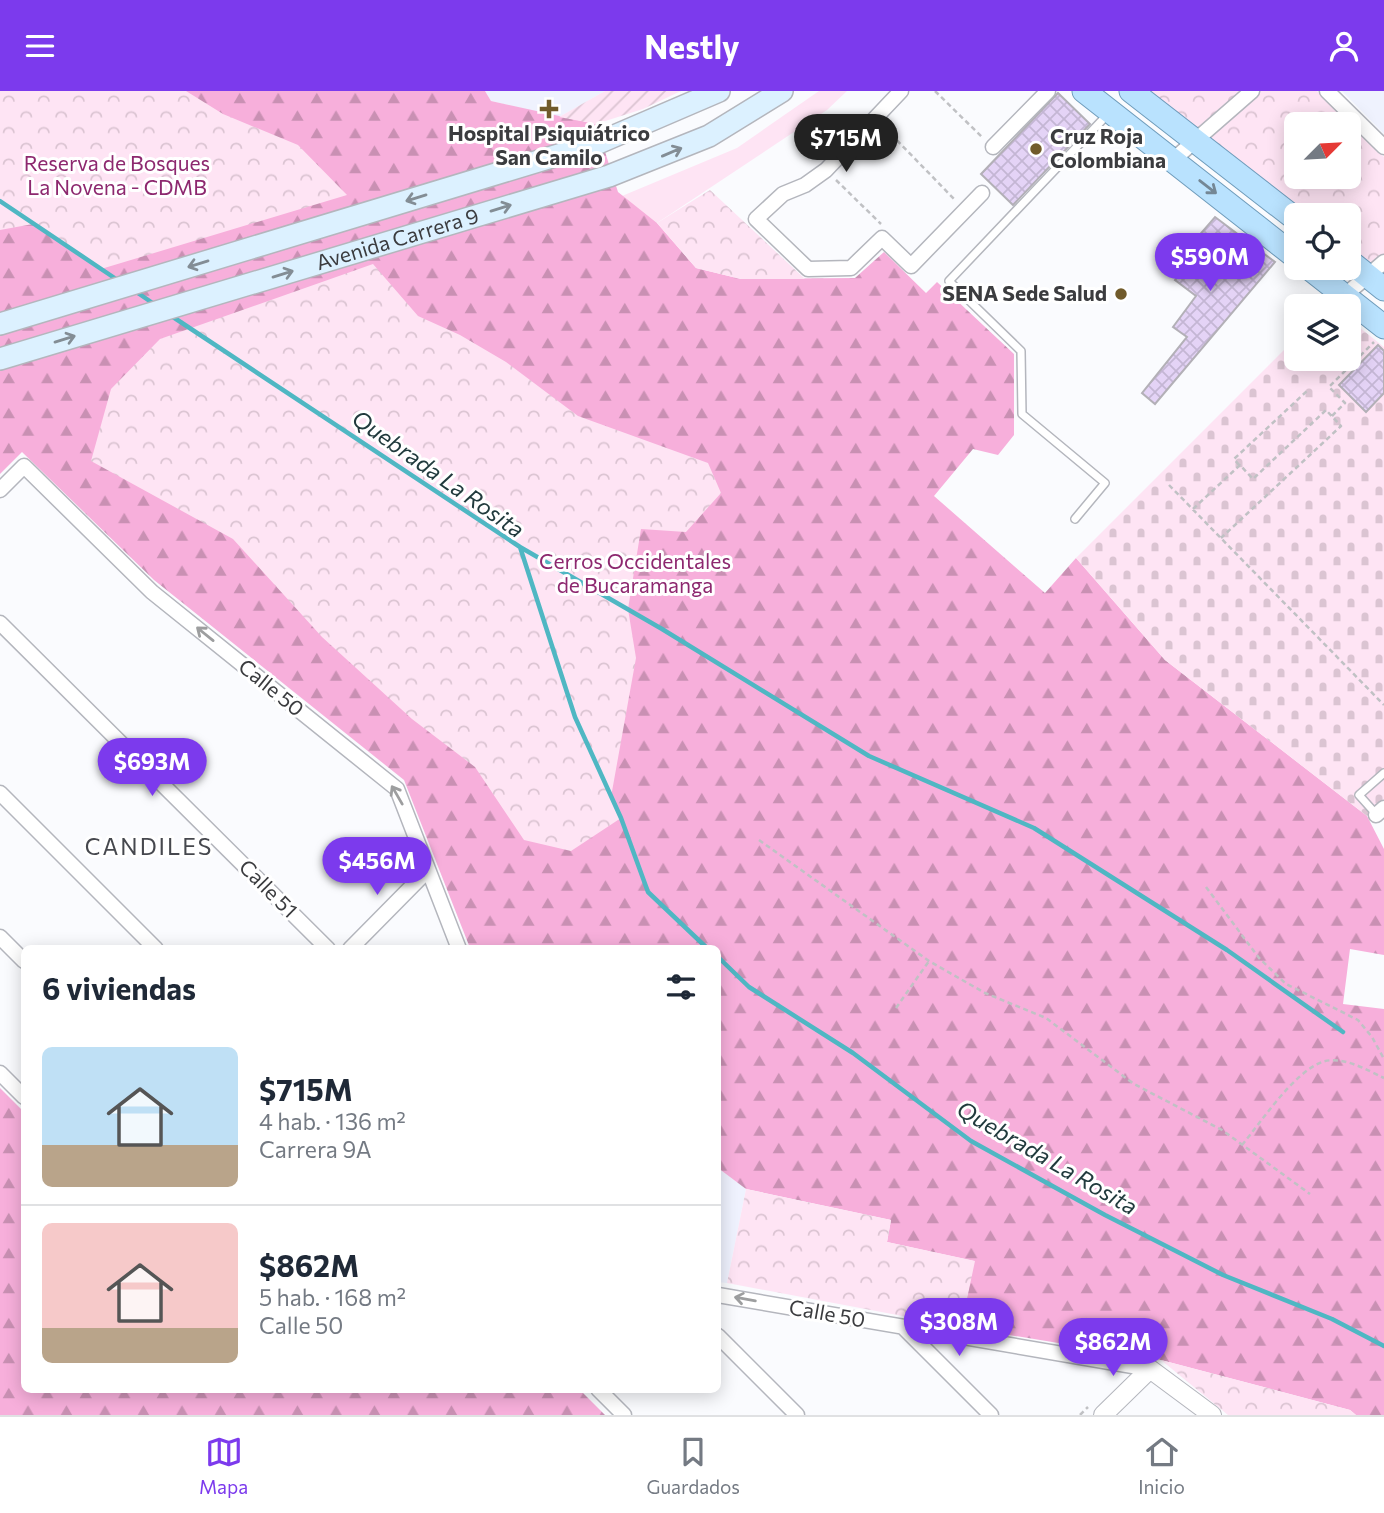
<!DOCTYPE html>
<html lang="es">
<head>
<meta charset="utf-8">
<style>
  :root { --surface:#fff; --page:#f2f2f3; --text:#1f2937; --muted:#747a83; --line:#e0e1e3; --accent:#7c3aed }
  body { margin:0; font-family:Commissioner,sans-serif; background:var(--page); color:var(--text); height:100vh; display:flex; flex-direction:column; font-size:26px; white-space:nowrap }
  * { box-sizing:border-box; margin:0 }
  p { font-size:23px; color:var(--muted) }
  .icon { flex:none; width:38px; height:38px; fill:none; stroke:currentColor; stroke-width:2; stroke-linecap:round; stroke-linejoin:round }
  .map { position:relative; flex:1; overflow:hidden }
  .sheet { position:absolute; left:21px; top:854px; width:700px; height:448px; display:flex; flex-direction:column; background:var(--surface); border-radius:10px; box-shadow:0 4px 18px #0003 }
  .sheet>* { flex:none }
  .needle { width:46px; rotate:66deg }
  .tools { position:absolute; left:1284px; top:21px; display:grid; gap:14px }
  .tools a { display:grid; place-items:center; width:77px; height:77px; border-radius:10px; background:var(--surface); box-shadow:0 4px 18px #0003; font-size:35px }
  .price { position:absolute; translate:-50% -60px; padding:0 16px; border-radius:24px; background:var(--accent); color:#fff; font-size:23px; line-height:46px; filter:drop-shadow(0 2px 4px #0008) }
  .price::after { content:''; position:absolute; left:50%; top:42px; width:21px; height:16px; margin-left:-10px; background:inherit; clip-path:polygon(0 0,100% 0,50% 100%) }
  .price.current { background:#222; color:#fff }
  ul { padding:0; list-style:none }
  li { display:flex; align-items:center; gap:21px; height:175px; padding:0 21px }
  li+li { border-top:2px solid var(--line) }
  li span { display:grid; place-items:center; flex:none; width:196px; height:140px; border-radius:10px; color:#555 }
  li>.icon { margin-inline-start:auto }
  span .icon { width:84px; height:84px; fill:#fffc; stroke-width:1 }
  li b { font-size:30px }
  h2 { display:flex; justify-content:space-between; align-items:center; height:84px; padding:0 21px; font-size:30px }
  header { display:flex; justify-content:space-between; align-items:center; height:91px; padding:0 21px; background:var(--accent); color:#fff; font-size:32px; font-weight:700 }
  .dock { display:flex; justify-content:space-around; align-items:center; height:98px; border-top:2px solid var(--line); background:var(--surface); font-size:19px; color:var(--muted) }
  .dock a { display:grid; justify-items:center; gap:4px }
  .dock .current { color:var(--accent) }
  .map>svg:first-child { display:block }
</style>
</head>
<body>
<header><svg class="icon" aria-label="menu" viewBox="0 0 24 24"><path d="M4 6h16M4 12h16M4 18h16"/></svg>Nestly<svg class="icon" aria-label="person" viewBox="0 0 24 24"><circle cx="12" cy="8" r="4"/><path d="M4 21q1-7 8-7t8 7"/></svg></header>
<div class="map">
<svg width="1384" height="1324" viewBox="0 0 1384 1324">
  <defs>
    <pattern id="forest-firs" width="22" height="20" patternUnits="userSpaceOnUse" patternTransform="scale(1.75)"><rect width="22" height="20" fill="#f7afdb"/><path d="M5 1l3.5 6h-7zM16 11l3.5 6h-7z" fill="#c990b3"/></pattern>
    <pattern id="cemetery-stones" width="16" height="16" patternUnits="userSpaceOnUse" patternTransform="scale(1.75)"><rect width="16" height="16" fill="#fee4f4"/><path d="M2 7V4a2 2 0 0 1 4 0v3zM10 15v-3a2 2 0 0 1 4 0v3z" fill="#dbc4d2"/></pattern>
    <pattern id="park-crowns" width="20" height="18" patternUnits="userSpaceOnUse" patternTransform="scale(1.75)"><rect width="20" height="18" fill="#fee4f4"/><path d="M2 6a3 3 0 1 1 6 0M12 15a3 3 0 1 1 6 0" fill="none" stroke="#dbc4d2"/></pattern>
    <pattern id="garden-furrows" width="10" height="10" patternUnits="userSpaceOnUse" patternTransform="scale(1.75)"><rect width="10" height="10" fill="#fee4f4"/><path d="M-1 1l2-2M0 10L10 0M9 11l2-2" fill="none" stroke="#dbc4d2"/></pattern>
    <pattern id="building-cross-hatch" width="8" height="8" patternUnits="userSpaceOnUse" patternTransform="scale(1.75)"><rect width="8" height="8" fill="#e4d3f6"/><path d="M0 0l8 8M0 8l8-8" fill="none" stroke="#c4b6d4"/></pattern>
  </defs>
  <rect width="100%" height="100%" fill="#fafbfe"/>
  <path fill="#eff2fe" d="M485,0H605L559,26L491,10Z
    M1342,0H1384V43Z
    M718,1077L746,1098L727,1192L718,1191Z"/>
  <path fill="#fee4f4" d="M819,0H847L827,19L657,132L622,105L737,57Z"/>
  <path fill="url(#forest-firs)" d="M0,0H485L491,10L596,33L618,101L657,132L696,177L741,188L855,187L884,161L926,202L937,191L1014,263V344L998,364L973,358L934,405L1045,502L1076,467L1165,569L1367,725L1384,758V864L1350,858L1343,913L1384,918V1324H1356L1350,1319L1161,1269L961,1236L974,1170L887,1151L891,1129L746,1098L718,1077V858L470,857L404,689L154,489L22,361L0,383Z
    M0,997L24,1021V1298H579L605,1324H0Z"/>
  <path fill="url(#cemetery-stones)" d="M1349,228L1384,256V709L1367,725L1165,569L1076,467L1297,246V268H1349Z"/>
  <path fill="url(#park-crowns)" fill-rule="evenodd" d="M0,0H186L223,23L298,54L347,104L101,178L33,133L0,139Z
    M1148,0H1317L1384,66V190L1349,162V124H1302ZM1297,33H1349V86H1297Z
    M710,99L805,188H741L696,177L657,132Z
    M373,173L418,225L460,244L506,271L578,325L708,372L721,402L686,441L641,438L628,518L636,567L611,706L621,727L571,760L524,749L475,676L412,628L322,546L233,448L91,370L111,298L160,248Z
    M746,1098L891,1129L887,1151L975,1170L961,1236L727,1192Z
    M1161,1269L1350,1319L1356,1324H1228Z"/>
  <path fill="url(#garden-furrows)" d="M605,0H681L643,18L596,33L559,26Z"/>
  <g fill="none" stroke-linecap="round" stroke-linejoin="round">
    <path stroke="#4fb7c3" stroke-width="4.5" d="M0,110L119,190
      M135,200L154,213
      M170,224L520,456L575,626L621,727L648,801L708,858
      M520,456L662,538L869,665L1034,737L1227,859L1343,941
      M718,866L749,896L853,962L971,1050L1105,1124L1223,1184L1332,1228L1384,1255"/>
  </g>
  <path fill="url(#building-cross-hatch)" stroke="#b3b0b7" stroke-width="2" d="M1058,2L1090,33L1013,114L981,83Z
    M1215,126L1275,171L1155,313L1142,302L1187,246L1173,236L1196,205L1175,189L1180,183L1171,177Z
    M1378,254L1384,260V302L1366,321L1339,294Z"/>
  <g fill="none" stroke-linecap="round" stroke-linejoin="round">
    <g stroke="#b4b6bd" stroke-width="10">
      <path id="service" d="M1075,428L1105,392L1022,323L1021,260L949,190L1108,23
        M1376,723L1359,704L1384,682"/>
    </g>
    <g stroke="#b4b6bd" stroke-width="17">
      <path id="minor" d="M901,0L826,79L805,94L783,103L756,128L808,178L851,177L882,147L911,175L982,102
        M1327,0L1384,56
        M993,56L1048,0
        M1173,69L1252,0
        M1344,205L1384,171
        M0,399L24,375L152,501L397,698L459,858
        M0,532L328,858
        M0,702L156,858
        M1376,724L1384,717
        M0,846L24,870
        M350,858L428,779
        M0,982L24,1006
        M718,1204L1150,1278
        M903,1236L991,1324
        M718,1245L797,1324
        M598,1298L624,1324"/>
    </g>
    <g stroke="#b4b6bd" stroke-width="20">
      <path id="tertiary" d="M1103,1324L1150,1278L1212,1324"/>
    </g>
    <g stroke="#b4b6bd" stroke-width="24">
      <g id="secondary">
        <path d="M0,233L598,52L719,0"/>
        <path id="s1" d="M0,268L609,85L709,45L782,0"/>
      </g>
    </g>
    <g stroke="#6f9cbb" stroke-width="25">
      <path id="primary" d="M1084,0L1297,167
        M1131,0L1297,129
        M1349,170L1384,198
        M1309,177L1384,236"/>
    </g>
    <path stroke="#c0c1c4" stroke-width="2.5" stroke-dasharray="5 3.5" stroke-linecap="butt" d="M935,0L983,47
      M885,37L956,110
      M836,89L881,133
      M1332,325L1345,312L1329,296L1374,251
      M1239,374L1234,368L1308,299
      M1169,394L1384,614
      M1193,418L1240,374L1253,388L1326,319L1341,335L1221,447
      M759,749L929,870L985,902L1046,927L1134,993L1222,1039L1310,1103
      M1206,796L1259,867L1286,893L1358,929L1372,946L1384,968
      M896,917L929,870
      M1242,1054C1262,1030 1293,982 1322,971C1342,964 1367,979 1384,987
      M1080,1324L1088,1316"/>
    <use href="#service" stroke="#fff" stroke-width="7"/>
    <use href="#minor" stroke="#fff" stroke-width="14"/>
    <use href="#tertiary" stroke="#fff" stroke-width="18"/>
    <use href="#secondary" stroke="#dcf1ff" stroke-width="21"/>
    <use href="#primary" stroke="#b9e2fe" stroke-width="23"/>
  </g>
  <defs><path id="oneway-shaft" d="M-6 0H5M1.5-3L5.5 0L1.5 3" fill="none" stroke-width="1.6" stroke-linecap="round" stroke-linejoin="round" transform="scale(1.75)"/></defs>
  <g stroke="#838d95">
    <use href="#oneway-shaft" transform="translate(672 61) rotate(-23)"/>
    <use href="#oneway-shaft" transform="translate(416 107) rotate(163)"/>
    <use href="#oneway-shaft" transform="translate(501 117) rotate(-17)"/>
    <use href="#oneway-shaft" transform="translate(198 173) rotate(163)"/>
    <use href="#oneway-shaft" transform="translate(283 183) rotate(-17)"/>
    <use href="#oneway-shaft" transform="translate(65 248) rotate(-17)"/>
  </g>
  <use stroke="#748795" href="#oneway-shaft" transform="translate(1208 96) rotate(38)"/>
  <g stroke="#9d9e9f">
    <use href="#oneway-shaft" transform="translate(205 543) rotate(-141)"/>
    <use href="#oneway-shaft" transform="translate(397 704) rotate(-120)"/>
    <use href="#oneway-shaft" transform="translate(745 1208) rotate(-170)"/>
  </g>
  <g fill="#715b2b" stroke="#fff" stroke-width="2.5">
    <path d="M545.5 7.5h7v7h7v7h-7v7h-7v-7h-7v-7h7z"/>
    <circle cx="1036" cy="58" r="7"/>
    <circle cx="1121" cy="203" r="7"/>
  </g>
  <g text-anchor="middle" stroke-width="6" stroke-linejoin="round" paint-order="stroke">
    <g font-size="21" font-weight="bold" fill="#3b3c3f" stroke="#fff">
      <text x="549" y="50">Hospital Psiquiátrico<tspan x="549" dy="24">San Camilo</tspan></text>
      <text x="1050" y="53" text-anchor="start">Cruz Roja<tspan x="1050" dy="24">Colombiana</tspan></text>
      <text x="1107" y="210" text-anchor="end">SENA Sede Salud</text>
    </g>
    <g font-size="21" fill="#8d286f" stroke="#fff">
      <text x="117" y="80">Reserva de Bosques<tspan x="117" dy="24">La Novena - CDMB</tspan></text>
      <text x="635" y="478">Cerros Occidentales<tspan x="635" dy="24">de Bucaramanga</tspan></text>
    </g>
    <g font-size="21" fill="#3b3c3f" stroke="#fff">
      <text dy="7" stroke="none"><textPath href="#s1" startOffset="415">Avenida Carrera 9</textPath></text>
      <text transform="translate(271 597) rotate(39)" y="7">Calle 50</text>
      <text transform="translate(268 798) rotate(45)" y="7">Calle 51</text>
      <text transform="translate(827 1223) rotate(10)" y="7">Calle 50</text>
    </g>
    <g font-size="23" font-style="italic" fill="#213a3d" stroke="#fff">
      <text transform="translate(438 383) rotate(35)" y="8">Quebrada La Rosita</text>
      <text transform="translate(1047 1067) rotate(30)" y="8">Quebrada La Rosita</text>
    </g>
    <g font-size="23" letter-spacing="2" fill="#46484e" stroke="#fff">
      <text x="149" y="764">CANDILES</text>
    </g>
  </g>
</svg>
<div class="tools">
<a><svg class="needle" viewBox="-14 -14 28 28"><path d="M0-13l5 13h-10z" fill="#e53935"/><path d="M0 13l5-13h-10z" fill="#747a83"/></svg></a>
<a><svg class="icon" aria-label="locate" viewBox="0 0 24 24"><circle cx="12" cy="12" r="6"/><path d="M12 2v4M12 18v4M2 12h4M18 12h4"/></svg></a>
<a><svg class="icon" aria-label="layers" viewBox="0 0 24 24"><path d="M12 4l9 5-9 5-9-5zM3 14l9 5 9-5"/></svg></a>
</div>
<b class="price current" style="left:846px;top:83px">$715M</b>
<b class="price" style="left:1210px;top:202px">$590M</b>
<b class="price" style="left:152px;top:707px">$693M</b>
<b class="price" style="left:377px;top:806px">$456M</b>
<b class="price" style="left:959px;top:1267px">$308M</b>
<b class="price" style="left:1113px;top:1287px">$862M</b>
<section class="sheet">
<h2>6 viviendas<svg class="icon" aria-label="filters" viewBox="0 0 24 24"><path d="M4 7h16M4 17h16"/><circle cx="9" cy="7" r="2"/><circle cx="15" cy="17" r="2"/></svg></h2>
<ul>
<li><span style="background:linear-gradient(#bfe0f5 70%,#b9a48a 0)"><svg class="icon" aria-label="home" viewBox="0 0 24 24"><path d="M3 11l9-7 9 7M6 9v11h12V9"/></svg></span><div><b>$715M</b><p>4 hab. · 136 m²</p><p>Carrera 9A</p></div></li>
<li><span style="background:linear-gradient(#f6c9c9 75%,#b9a48a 0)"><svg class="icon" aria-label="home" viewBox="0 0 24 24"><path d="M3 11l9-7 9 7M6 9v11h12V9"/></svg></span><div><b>$862M</b><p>5 hab. · 168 m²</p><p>Calle 50</p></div></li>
</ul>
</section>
</div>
<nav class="dock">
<a class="current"><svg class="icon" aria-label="map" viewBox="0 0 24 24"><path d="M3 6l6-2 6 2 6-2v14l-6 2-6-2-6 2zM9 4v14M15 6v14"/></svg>Mapa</a>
<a><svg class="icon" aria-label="saved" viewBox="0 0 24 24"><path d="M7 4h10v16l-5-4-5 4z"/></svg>Guardados</a>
<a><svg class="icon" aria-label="home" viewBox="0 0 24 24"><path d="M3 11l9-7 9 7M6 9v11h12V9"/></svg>Inicio</a>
</nav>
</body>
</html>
